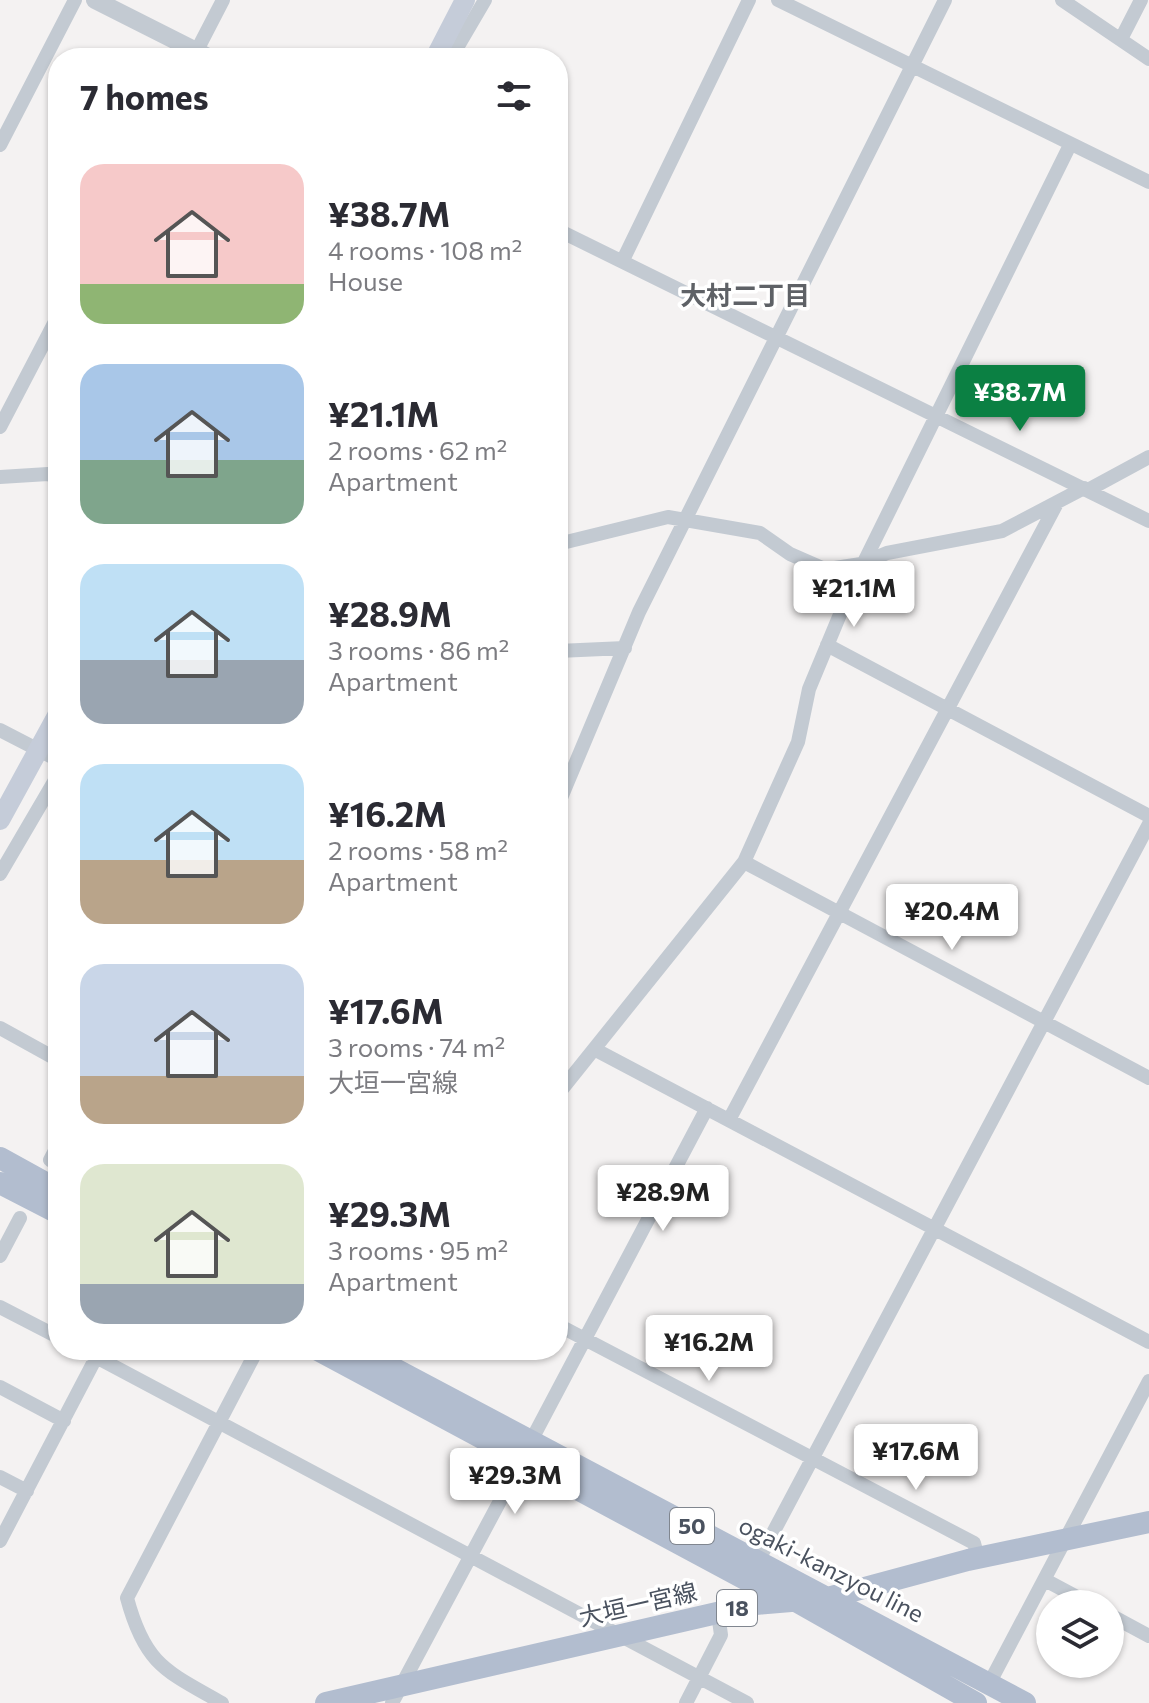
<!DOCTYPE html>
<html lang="en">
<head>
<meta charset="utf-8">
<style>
  :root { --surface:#fff; --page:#f7f7f7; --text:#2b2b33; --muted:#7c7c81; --accent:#0b8043 }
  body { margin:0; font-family:Commissioner,"Noto Sans JP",sans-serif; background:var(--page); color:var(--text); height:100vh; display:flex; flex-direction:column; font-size:30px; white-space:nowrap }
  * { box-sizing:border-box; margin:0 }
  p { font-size:26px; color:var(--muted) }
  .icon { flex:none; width:44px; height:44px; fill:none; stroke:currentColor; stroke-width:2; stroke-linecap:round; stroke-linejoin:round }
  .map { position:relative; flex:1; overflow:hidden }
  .sheet { position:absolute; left:48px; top:48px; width:520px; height:1312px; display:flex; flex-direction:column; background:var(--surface); border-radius:32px; box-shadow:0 2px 6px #0004 }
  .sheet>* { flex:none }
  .fabs { position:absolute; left:1036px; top:1590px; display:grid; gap:16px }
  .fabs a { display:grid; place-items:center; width:88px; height:88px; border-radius:50%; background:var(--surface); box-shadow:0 2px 6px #0004; font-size:40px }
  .price { position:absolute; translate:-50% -68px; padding:0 18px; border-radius:8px; background:#fff; color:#222; font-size:26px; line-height:52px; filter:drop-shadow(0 2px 4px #0008) }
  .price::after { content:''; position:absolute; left:50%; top:48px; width:24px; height:18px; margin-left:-12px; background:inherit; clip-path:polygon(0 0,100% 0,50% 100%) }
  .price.selected { background:var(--accent); color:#fff }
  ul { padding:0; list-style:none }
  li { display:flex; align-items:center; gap:24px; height:200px; padding:0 32px }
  li span { display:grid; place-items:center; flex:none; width:224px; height:160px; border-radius:24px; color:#555 }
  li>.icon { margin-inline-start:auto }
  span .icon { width:96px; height:96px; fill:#fffc; stroke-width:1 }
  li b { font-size:34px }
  h2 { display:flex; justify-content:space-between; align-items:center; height:96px; padding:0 32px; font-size:34px }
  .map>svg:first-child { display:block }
</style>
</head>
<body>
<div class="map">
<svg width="1149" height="1703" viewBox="0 0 1149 1703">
  <rect width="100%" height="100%" fill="#f4f2f2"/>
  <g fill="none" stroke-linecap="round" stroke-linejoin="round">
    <path stroke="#c3cad2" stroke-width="14" d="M778,0L1149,182
      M1062,0L1149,59
      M1121,39L1141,0
      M193,58L223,0
      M451,58L485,0
      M0,145L75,0
      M558,230L1149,521
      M623,260L749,0
      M0,427L58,316
      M0,477L48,474L58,478
      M1088,490L1149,457
      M558,544L668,517L760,533L790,554L822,568H835L861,564L887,553L1002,531L1084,488
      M865,560L1070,145
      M827,645L1149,816
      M558,651L625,648
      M0,730L58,760
      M558,805L639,612L945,0
      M744,862L1149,1078
      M0,874L58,775
      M0,1028L58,1060
      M594,1049L1149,1342
      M558,1094L744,862L798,742L809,689L861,564
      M729,1120L1056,505
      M50,1160L58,1145
      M0,1256L20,1218
      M0,1307L58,1337
      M558,1325L974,1543L978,1558
      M83,1350L747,1703
      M0,1387L64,1421
      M531,1441L707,1108
      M0,1477L27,1491
      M0,1541L100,1350
      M757,1563L1149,824
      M1045,1580L1090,1604
      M1110,1615L1149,1636
      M989,1684L1149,1381
      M222,1703C166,1671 145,1665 127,1598L257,1350
      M392,1703L523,1458
      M686,1703L721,1635L718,1613"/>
    <path stroke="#c3cad2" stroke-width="18" d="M95,0L210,58"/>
    <path stroke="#c5ccd9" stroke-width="20" d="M435,58L465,0
      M0,820L58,714"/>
    <path stroke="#b2bdcf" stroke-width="22" d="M0,1158L58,1190
      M0,1183L58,1213
      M318,1350L747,1580L794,1600L976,1703
      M359,1350L1025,1703
      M326,1703L756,1604L827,1598L968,1560L1149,1522"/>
  </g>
  <g text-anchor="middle" stroke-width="7" stroke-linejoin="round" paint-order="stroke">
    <g fill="#fff" stroke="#80868f" stroke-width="2">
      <rect x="670" y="1508" width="44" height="36" rx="6"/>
      <rect x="717" y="1590" width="40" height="36" rx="6"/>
    </g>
    <g font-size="22" font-weight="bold" fill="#4a525f">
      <text x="692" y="1534">50</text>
      <text x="737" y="1616">18</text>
    </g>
    <g font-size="24" fill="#4a525f" stroke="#fff">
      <text transform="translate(831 1570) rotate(27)" y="8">ogaki-kanzyou line</text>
      <text transform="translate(638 1605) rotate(-13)" y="8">大垣一宮線</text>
    </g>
    <g font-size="26" font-weight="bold" fill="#5e6166" stroke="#fff">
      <text x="745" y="305">大村二丁目</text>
    </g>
  </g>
</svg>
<div class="fabs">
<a><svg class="icon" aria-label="layers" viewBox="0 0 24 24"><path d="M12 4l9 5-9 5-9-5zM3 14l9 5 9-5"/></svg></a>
</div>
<b class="price selected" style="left:1020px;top:433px">¥38.7M</b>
<b class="price" style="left:854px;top:629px">¥21.1M</b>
<b class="price" style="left:952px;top:952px">¥20.4M</b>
<b class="price" style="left:663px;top:1233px">¥28.9M</b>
<b class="price" style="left:709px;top:1383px">¥16.2M</b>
<b class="price" style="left:916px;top:1492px">¥17.6M</b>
<b class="price" style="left:515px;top:1516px">¥29.3M</b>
<section class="sheet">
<h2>7 homes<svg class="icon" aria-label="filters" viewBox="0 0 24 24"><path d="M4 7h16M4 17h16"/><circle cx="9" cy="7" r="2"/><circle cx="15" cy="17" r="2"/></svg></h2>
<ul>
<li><span style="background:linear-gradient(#f6c9c9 75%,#8fb573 0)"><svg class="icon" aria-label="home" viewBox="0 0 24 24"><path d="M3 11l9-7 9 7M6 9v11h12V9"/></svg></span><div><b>¥38.7M</b><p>4 rooms · 108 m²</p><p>House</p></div></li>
<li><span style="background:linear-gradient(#a9c7e8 60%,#7fa58c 0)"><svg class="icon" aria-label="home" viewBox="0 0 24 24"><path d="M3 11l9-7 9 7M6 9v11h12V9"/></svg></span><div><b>¥21.1M</b><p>2 rooms · 62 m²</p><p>Apartment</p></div></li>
<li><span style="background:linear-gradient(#bfe0f5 60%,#9aa5b1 0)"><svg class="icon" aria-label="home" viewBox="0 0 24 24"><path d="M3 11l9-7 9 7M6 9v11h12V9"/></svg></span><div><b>¥28.9M</b><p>3 rooms · 86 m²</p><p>Apartment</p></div></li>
<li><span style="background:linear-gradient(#bfe0f5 60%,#b9a48a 0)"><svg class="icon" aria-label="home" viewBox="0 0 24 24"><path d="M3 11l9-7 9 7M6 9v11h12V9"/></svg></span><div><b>¥16.2M</b><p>2 rooms · 58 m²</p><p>Apartment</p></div></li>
<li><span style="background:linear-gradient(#c9d6e8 70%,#b9a48a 0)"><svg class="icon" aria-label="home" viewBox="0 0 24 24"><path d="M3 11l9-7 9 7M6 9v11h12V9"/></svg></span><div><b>¥17.6M</b><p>3 rooms · 74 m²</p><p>大垣一宮線</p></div></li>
<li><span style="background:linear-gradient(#dfe7d0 75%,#9aa5b1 0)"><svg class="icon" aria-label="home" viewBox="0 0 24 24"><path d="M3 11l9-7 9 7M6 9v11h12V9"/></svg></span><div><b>¥29.3M</b><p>3 rooms · 95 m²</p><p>Apartment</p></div></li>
</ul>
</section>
</div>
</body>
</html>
